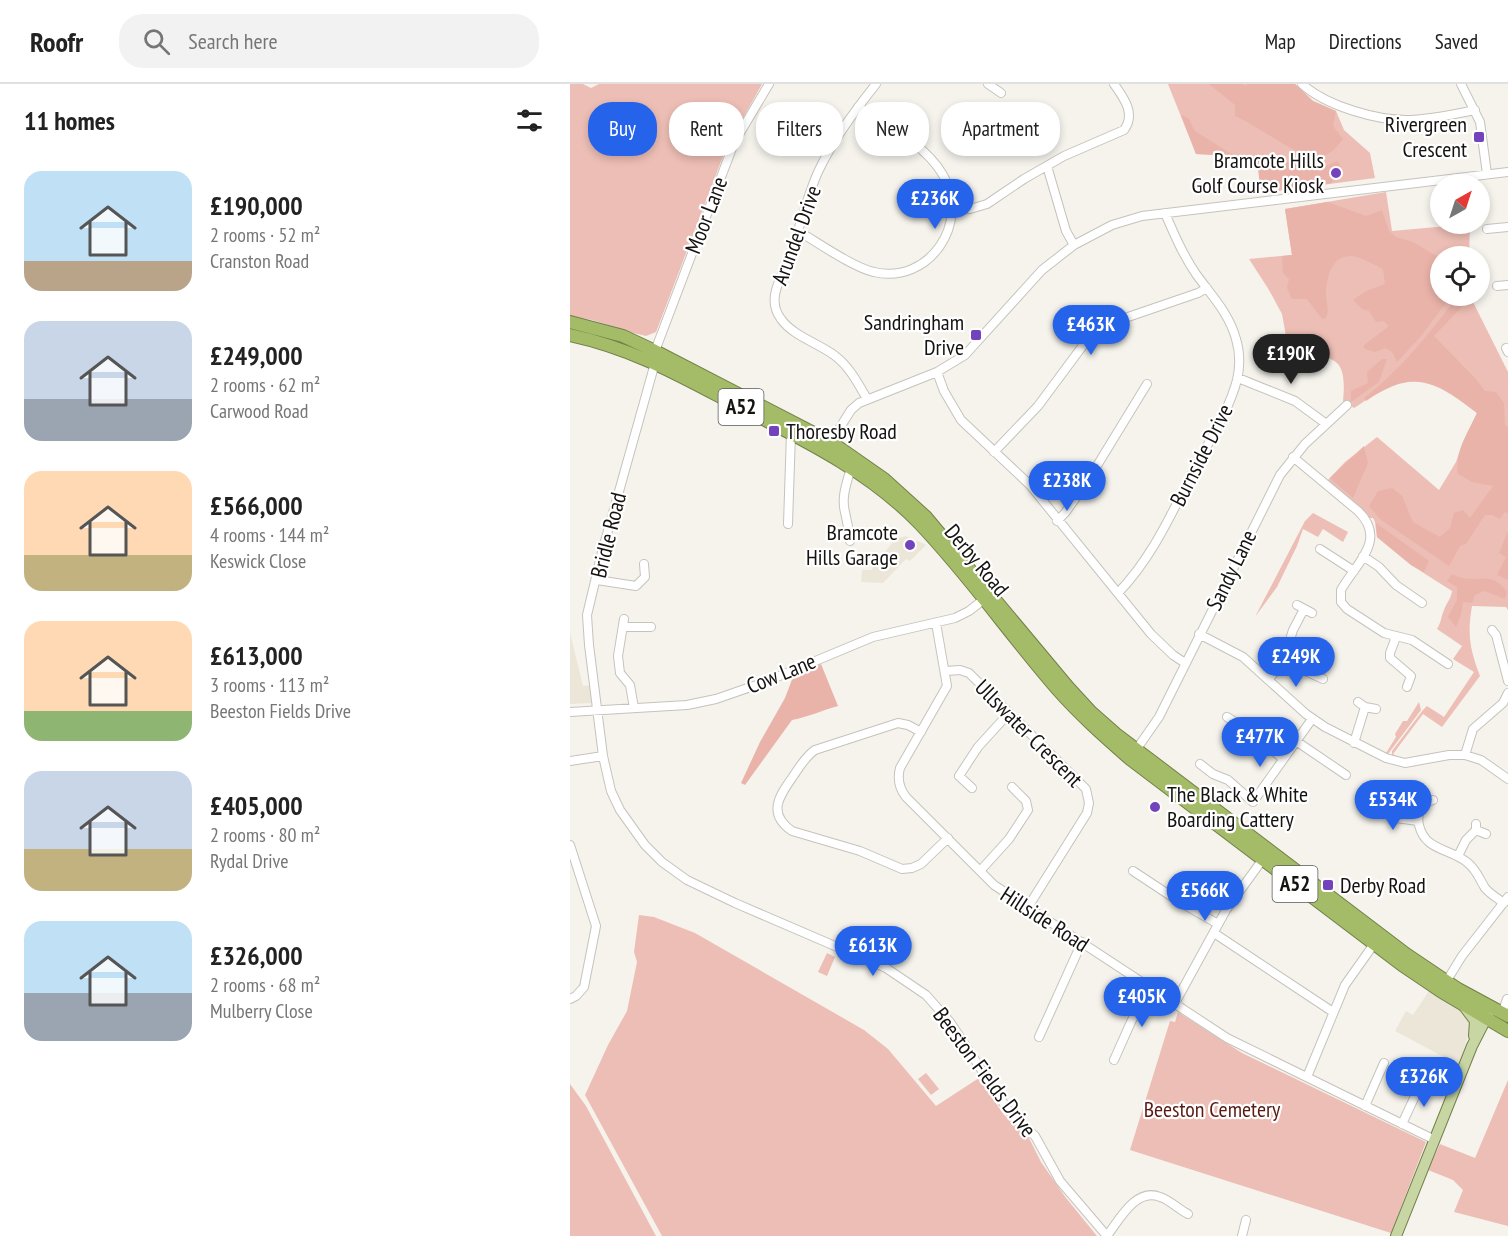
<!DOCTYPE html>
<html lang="en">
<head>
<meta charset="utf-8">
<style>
  :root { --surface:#fff; --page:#f2f2f2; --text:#222; --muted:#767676; --line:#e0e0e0; --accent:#2563eb }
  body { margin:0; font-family:"PT Sans Narrow",sans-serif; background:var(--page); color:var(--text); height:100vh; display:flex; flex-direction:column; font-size:22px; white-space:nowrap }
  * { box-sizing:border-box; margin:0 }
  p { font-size:20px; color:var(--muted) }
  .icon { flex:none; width:33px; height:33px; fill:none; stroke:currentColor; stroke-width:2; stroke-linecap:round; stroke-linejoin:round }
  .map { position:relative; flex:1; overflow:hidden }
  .side { display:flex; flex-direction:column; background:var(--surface); width:570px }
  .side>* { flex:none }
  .hud { position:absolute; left:18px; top:18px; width:570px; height:54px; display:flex; gap:12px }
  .needle { width:39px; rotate:39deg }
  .fabs { position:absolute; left:860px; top:90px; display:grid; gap:12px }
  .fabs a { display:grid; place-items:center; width:60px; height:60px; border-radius:50%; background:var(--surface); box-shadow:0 3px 9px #0003; font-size:30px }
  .price { position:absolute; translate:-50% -51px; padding:0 14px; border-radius:21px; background:var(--accent); color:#fff; font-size:20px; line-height:39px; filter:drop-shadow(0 2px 3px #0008) }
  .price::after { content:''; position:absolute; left:50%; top:36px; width:18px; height:14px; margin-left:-9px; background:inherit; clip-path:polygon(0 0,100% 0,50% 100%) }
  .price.selected { background:#222; color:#fff }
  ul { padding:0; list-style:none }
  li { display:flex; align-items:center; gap:18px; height:150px; padding:0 24px }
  li span { display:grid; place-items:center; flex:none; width:168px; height:120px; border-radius:18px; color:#555 }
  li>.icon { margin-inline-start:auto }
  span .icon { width:72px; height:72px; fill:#fffc; stroke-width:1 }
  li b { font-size:26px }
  h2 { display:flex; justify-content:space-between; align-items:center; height:72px; padding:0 24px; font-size:26px }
  .tag { padding:0 21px; border-radius:24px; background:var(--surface); box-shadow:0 3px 9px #0003; font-size:21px; line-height:54px }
  .tag.selected { background:var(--accent); color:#fff }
  header { display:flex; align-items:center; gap:36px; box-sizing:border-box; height:84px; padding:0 30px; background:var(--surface); border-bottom:2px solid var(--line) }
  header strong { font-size:28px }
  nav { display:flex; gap:33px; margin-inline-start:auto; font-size:21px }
  .search { width:420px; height:54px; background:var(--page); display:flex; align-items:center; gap:15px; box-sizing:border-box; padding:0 21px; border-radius:24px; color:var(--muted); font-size:22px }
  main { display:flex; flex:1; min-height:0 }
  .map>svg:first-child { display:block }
</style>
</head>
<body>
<header>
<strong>Roofr</strong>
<div class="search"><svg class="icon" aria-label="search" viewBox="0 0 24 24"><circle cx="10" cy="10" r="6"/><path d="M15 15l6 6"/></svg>Search here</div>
<nav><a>Map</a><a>Directions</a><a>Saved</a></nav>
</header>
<main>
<section class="side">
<h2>11 homes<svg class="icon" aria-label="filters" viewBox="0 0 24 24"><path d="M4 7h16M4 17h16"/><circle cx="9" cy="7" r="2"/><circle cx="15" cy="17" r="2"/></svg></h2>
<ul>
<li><span style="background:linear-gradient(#bfe0f5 75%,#b9a48a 0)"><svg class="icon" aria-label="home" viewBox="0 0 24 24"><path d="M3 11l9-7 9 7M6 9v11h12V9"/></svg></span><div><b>£190,000</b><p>2 rooms · 52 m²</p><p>Cranston Road</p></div></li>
<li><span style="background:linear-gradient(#c9d6e8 65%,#9aa5b1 0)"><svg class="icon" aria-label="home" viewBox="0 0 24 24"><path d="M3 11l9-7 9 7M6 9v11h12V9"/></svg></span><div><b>£249,000</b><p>2 rooms · 62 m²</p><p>Carwood Road</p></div></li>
<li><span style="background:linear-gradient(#ffd9b3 70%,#c2b280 0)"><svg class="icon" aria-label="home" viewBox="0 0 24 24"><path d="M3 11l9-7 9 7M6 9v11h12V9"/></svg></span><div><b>£566,000</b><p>4 rooms · 144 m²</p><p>Keswick Close</p></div></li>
<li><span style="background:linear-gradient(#ffd9b3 75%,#8fb573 0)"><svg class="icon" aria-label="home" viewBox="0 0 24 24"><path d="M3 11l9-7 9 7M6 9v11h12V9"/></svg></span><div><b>£613,000</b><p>3 rooms · 113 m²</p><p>Beeston Fields Drive</p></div></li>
<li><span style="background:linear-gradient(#c9d6e8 65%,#c2b280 0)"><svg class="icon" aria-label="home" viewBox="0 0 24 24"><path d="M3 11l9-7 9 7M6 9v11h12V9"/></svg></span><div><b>£405,000</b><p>2 rooms · 80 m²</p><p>Rydal Drive</p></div></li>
<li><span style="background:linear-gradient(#bfe0f5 60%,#9aa5b1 0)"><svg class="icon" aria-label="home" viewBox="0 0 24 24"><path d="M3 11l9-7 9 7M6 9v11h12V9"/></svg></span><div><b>£326,000</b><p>2 rooms · 68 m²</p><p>Mulberry Close</p></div></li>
</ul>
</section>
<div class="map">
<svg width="938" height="1152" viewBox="0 0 938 1152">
  <rect width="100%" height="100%" fill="#f5f3ec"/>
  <path fill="#ebe6d8" d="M336,452L356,461L340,477L336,475L313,499L291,498L292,486H301L325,455Z
    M0,549L13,602L22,601L24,619L0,620Z
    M859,907L898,932L900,946L889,981L825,947L836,927L843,931Z"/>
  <path fill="#edbeb5" d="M0,0H13L21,4L29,0H192L155,67L86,248L76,252L63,249L22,236L0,232Z
    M598,0H725L743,17L766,27L774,46L800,69L805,94L691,109L687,73L626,70Z
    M816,108L822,147L900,140L899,172H870V212H900L938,288V526L936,523L902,522C897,550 900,566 910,592L872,643L853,630L823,670L828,673L822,672V667L853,626L857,622L874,633L904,588L883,575L892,562L867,545C871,539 871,533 874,526C877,518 881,515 882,507L841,481L807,453L805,438L803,434H799L757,397L775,378L807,353L869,406L886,378L893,358L907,329C878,307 851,286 813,305C803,310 794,318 784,324L773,317C778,268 760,272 720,274L712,230L699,206L679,175L722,171L715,125Z
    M743,429L778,448L773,458L753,445L748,453L733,445L727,462L707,503L685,533L735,437Z
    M849,618L851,626L818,670L816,669L826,653L825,650L833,637H837Z
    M69,831L84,833L125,849L294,946L318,965L366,1022L409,994L434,1031L458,1052L471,1078L496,1114L527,1152H92L15,1011L38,961L57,927L67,878L64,868Z
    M257,869L265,873L257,892L248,888Z
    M608,928L672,969L856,1058L821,1149L560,1066L600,937L605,938Z
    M356,989L369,1005L361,1011L348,995Z
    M938,996V1142L884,1128L893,1106L883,1096L858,1086L870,1060L905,1074Z
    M0,1000L16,1022L86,1152H0Z"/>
  <path fill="#eab3a9" d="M639,0H673L675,2L678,0H725L743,17L766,27L763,42L773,55C766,64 759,73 746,73C726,73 686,40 665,32V21Z
    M611,31L618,34L625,47L665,72L626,70Z
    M687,76L758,81L767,77L771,81L765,86V93L762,99L691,109Z
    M758,118L796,132L812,126L819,147L826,153L843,158L870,174V212H881L852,251L827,278L822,268L815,264L805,268L795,265L793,262L819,242L813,237L806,238L799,227L792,225L783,216L796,207L815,200L813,185C805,181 796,176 787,173C763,167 756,192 756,211C756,219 760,226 756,234L752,235L737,215H722L717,204L719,195L713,189L712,172L722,171L715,125Z
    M888,212H897L891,224L864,252L906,295L915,307L926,308L934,319L935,341L938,343V430L935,428L930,435L922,431H915L896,460L890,462L879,482L810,435L799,422L808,407L822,404L832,412L843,438L870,453L880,444L884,429L893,426L900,434L923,402L902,398L888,390C884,368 898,349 907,329C865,296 844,284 796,317L794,314C832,285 859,249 888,212Z
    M812,275H817L809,298L781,318V307L798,299L797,288Z
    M794,362L798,379L783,414L760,394Z
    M806,439L859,477L854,488L841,481L807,453Z
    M938,447V496L927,491L936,473L929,469Z
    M882,490C905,503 920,483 937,508L935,515L914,507L905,511L902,519L893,518L891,531L886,543L878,533L887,515V503L877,497Z
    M251,580L268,622C252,626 239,633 222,636L175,701L171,699L190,658L215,614L223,593Z"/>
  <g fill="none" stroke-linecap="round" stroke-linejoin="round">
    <g stroke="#c5c3bc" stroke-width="10">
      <path id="minor" d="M418,0L431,9
        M732,0C756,22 808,37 840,36C862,35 884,30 905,26
        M891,0L910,38L917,90
        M477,82L496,147L504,161
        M382,126L400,125L417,120L454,95L494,72L554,46C566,30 554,14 544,0
        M917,145L938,143
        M228,147C247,158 284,184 304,188C359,201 401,139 373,91C356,61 317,41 288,23
        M927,202L938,201
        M936,264L938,268
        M85,267L164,59L199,0
        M85,279L32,468L17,531L19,561L33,672L41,707L50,726L75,761L92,778L117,796L165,819L316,884L356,911L380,938L438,1026L465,1052L490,1097L537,1152
        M367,288L374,307L391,336L460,401L581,550L603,571L615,579
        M668,294L725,317L755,339
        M297,315C288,299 279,282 264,271C248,259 223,252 211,235C195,214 213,192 220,171C230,144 236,115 248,88C263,56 284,28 306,0
        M259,361L281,326L289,319L367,288L395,271L472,186L504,161L542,141L572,132L938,88
        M424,368L468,322L517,256L534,244L558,233L628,209L637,204
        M723,373L788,427C818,456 786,479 771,506V518L777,525L814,549L842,556L878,580
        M487,437L495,429L517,398L577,300
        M218,440L221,349
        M280,457C279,446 277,438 275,428C271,413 277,398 281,384
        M750,465L784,487
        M793,472L809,483L826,501L852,519
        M27,496L66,502L75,493L74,480
        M548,509C583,473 603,426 626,382C641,354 659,326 667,296C670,283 670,268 666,255C659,229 641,211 626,190C613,171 604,150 595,129
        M727,521L742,529
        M54,535L48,572L50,589L60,601L64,624
        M366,539L377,602L330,684C327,695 329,704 336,713L424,801L657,954L865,1056
        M53,543H81
        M922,546L926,551L938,597
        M629,550L673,573L736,630L755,643L816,674L835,679L879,671H895L911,676L938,695
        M826,553L820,569V574L841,592L837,603
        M714,577L753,595
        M376,587L390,586L399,589L516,705L519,719L517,729L458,823
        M698,596L713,578L723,546L734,525
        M788,618L795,623L806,625
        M0,628L117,621L146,615L195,598L303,553L385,534L399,527L413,516
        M657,633L684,650L713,675
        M351,648L338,641L328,639L245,666C236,672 230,682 224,691C210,711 196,729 222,747L290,767L332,785L342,784L351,780L378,754
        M726,657L776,691
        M784,659L795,623
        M566,666L589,633L710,391L735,360L777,321
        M895,671L903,645L933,619L938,609
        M0,677L33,672
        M630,680L643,690L658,696L683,718L742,635
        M402,704L389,692L408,663L439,629
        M863,716L854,719C849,726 847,733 849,741C855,768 882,764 899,780C907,787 910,796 915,804C920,810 927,814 934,819
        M813,722L826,734L848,737
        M906,740V746L916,750
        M0,761L26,842L14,903L6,912L0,915
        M888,772L896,756L906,746
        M410,787L439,755L458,726L456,717L442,703
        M563,787L610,818L648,840
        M644,849L763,928
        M876,898L892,872L938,813
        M605,919L656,826L693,775
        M932,929L937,915
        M469,953L512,858
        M544,976L561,938L579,903
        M737,993L775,901L804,860
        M795,1022L814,979
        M832,1040L852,997
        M537,1152C549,1136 566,1103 590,1113C600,1116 608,1125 618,1130
        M672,1152L676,1136"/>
    </g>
    <g stroke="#72804a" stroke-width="12">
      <path id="major" d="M893,921L905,937L904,952
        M826,1152L902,962L920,927"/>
    </g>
    <g stroke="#72804a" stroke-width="14">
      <path id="highway" d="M0,238L53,252L85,267L261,358L314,395L356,433L498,603L521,628L546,650L836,870L888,905L938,932
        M0,251C62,264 111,292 166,321C230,354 298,386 349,439C399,491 440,551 488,606C510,631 535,653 560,675L832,881L872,908L938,947"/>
    </g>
    <use href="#minor" stroke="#fff" stroke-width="8"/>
    <use href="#major" stroke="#c8d6a4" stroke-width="10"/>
    <use href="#highway" stroke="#a4bb68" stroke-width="12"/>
  </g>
  <g fill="#7343bb" stroke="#fff" stroke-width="2">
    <rect x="903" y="47" width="12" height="12" rx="3"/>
    <circle cx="766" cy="89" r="6"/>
    <rect x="400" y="245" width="12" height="12" rx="3"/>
    <rect x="198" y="341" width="12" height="12" rx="3"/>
    <circle cx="340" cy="461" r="6"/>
    <circle cx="585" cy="723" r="6"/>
    <rect x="752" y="795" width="12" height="12" rx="3"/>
  </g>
  <g text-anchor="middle" stroke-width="4.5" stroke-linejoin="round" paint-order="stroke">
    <g fill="#fff" stroke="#5a5a58" stroke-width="1.5">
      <rect x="148.5" y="305" width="45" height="36" rx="4.5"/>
      <rect x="702.5" y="782" width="45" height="36" rx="4.5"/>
    </g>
    <g font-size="21" font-weight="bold" fill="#141311">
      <text x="171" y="330">A52</text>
      <text x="725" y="807">A52</text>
    </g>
    <g font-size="22" fill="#141311" stroke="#fff" text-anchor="end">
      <text x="897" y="48">Rivergreen<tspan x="897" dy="25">Crescent</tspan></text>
      <text x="754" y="84">Bramcote Hills<tspan x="754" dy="25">Golf Course Kiosk</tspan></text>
      <text x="394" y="246">Sandringham<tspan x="394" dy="25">Drive</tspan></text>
      <text x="216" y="355" text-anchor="start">Thoresby Road</text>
      <text x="328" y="456">Bramcote<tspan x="328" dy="25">Hills Garage</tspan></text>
      <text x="597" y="718" text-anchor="start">The Black &amp; White<tspan x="597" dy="25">Boarding Cattery</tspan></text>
      <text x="770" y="809" text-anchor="start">Derby Road</text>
    </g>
    <g font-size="22" fill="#141311" stroke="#fff">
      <text transform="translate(136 131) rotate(-69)" y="8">Moor Lane</text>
      <text transform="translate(226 151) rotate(-70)" y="8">Arundel Drive</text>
      <text transform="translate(631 371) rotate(-63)" y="8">Burnside Drive</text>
      <text transform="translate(38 451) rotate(-76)" y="8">Bridle Road</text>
      <text transform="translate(407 476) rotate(50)" y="8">Derby Road</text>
      <text transform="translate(661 486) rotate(-64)" y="8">Sandy Lane</text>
      <text transform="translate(211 589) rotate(-22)" y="8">Cow Lane</text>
      <text transform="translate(459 649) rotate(45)" y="8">Ullswater Crescent</text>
      <text transform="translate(475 835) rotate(33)" y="8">Hillside Road</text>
      <text transform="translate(415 988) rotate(53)" y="8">Beeston Fields Drive</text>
    </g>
    <g font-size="22" fill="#5a1a13" stroke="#fff">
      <text x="642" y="1033">Beeston Cemetery</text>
    </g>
  </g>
</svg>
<div class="fabs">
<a><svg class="needle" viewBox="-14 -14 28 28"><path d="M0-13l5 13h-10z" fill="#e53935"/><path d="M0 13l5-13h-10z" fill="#767676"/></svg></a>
<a><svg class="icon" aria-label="locate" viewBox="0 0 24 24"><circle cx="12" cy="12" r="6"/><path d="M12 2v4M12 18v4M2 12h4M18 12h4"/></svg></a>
</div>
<b class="price" style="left:365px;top:146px">£236K</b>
<b class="price" style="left:521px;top:272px">£463K</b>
<b class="price selected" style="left:721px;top:301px">£190K</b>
<b class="price" style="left:497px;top:428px">£238K</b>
<b class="price" style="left:726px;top:604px">£249K</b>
<b class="price" style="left:690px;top:684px">£477K</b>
<b class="price" style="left:823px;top:747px">£534K</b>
<b class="price" style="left:635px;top:838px">£566K</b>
<b class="price" style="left:303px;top:893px">£613K</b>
<b class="price" style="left:572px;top:944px">£405K</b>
<b class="price" style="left:854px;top:1024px">£326K</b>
<div class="hud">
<a class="tag selected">Buy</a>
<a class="tag">Rent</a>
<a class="tag">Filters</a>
<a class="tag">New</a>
<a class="tag">Apartment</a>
</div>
</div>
</main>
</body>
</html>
